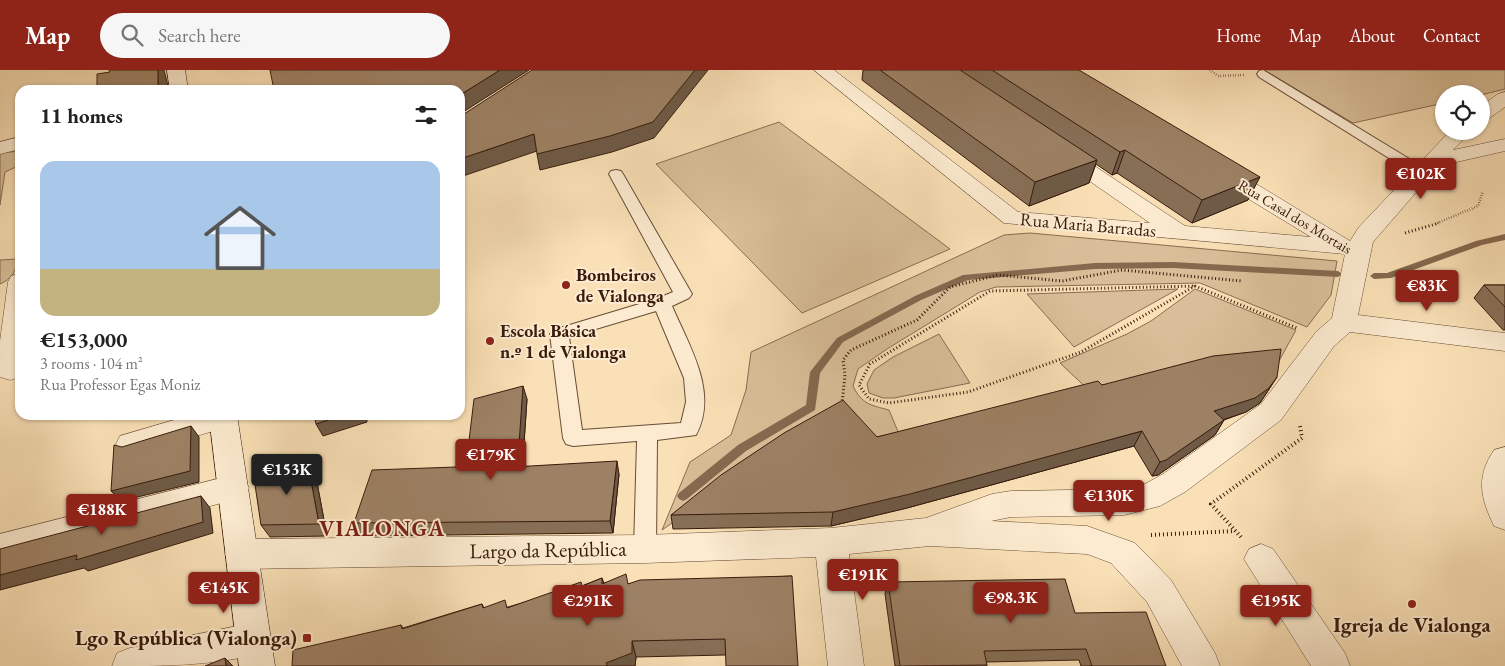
<!DOCTYPE html>
<html lang="en">
<head>
<meta charset="utf-8">
<style>
  :root { --surface:#fff; --page:#f6f6f6; --text:#222; --muted:#767676; --accent:#8f2418 }
  body { margin:0; font-family:"EB Garamond",serif; background:var(--page); color:var(--text); height:100vh; display:flex; flex-direction:column; font-size:19px; white-space:nowrap }
  * { box-sizing:border-box; margin:0 }
  p { font-size:16px; color:var(--muted) }
  .icon { flex:none; width:28px; height:28px; fill:none; stroke:currentColor; stroke-width:2; stroke-linecap:round; stroke-linejoin:round }
  .map { position:relative; flex:1; overflow:hidden }
  .side { position:absolute; left:15px; top:15px; width:450px; height:335px; display:flex; flex-direction:column; background:var(--surface); border-radius:15px; box-shadow:0 1px 4px #0004 }
  .side>* { flex:none }
  .tools { position:absolute; left:1435px; top:15px; display:grid; gap:10px }
  .tools a { display:grid; place-items:center; width:55px; height:55px; border-radius:50%; background:var(--surface); box-shadow:0 1px 4px #0004; font-size:25px }
  .price { position:absolute; translate:-50% -42px; padding:0 11px; border-radius:5px; background:var(--accent); color:#fff; font-size:16px; line-height:32px; filter:drop-shadow(0 1px 2px #0008) }
  .price::after { content:''; position:absolute; left:50%; top:30px; width:15px; height:11px; margin-left:-8px; background:inherit; clip-path:polygon(0 0,100% 0,50% 100%) }
  .price.current { background:#222; color:#fff }
  ul { padding:0; list-style:none }
  li { display:grid; align-content:center; gap:10px; height:265px; padding:0 25px }
  li span { display:grid; place-items:center; height:155px; border-radius:15px; color:#555 }
  li>.icon { margin-inline-start:auto }
  span .icon { width:90px; height:90px; fill:#fffc; stroke-width:1 }
  li b { font-size:21px }
  h2 { display:flex; justify-content:space-between; align-items:center; height:60px; padding:0 25px; font-size:21px }
  header { display:flex; align-items:center; gap:30px; box-sizing:border-box; height:70px; padding:0 25px; background:var(--accent); color:#fff }
  header strong { font-size:24px }
  nav { display:flex; gap:28px; margin-inline-start:auto; font-size:18px }
  .search { width:350px; height:45px; background:var(--page); display:flex; align-items:center; gap:12px; box-sizing:border-box; padding:0 18px; border-radius:28px; color:var(--muted); font-size:19px }
  .map>svg:first-child { display:block }
</style>
</head>
<body>
<header>
<strong>Map</strong>
<div class="search"><svg class="icon" aria-label="search" viewBox="0 0 24 24"><circle cx="10" cy="10" r="6"/><path d="M15 15l6 6"/></svg>Search here</div>
<nav><a>Home</a><a>Map</a><a>About</a><a>Contact</a></nav>
</header>
<div class="map">
<svg width="1505" height="596" viewBox="0 0 1505 596">
  <rect width="100%" height="100%" fill="#fae0b6"/>
  <filter id="stains"><feTurbulence type="fractalNoise" baseFrequency=".004" numOctaves="4"/><feColorMatrix values="0 0 0 0 .2 0 0 0 0 .09 0 0 0 0 .02 0 0 0 .5 -.17"/></filter>
  <radialGradient id="worn" r=".72"><stop offset=".6" stop-color="#630" stop-opacity="0"/><stop offset="1" stop-color="#630" stop-opacity=".3"/></radialGradient>
  <path fill="#d9bf99" stroke="#886d52" d="M1264,0H1505V19L1481,25L1444,24V33L1353,53Z
    M779,52L950,179L802,243L656,94Z
    M20,81V95L5,102L0,135V83Z
    M1030,163L1337,191L1331,225L1307,257L1200,213L996,217L980,222L887,279L858,299L853,316C862,334 870,335 889,340L899,364L874,371L835,334L829,344L662,460L690,392L731,365L746,320L751,282L1004,165Z
    M18,189C16,201 12,209 0,214V190Z
    M1178,219L1074,277L1027,224Z
    M1195,219L1296,260L1279,291L1097,328L1060,293L1127,264L1151,251Z
    M939,264L970,313L894,328H883L869,323L867,314L874,300L893,287Z"/>
  <g fill="none" stroke-linecap="round" stroke-linejoin="round">
    <path fill="#85694f" fill-rule="evenodd" d="M1505,164V170L1482,175L1391,208L1374,209L1370,206L1374,203H1387L1476,171Z
      M1173,192L1338,201L1342,204L1338,207L1173,198L1095,199L968,210L921,230L843,272L820,303L815,340L746,381L687,429L683,431L679,429L677,426L679,423L738,375L806,335L810,302L837,268L915,226L963,205L1095,193Z"/>
    <g stroke="#684c36" stroke-width="2">
      <path id="lane" d="M1263,0L1426,99L1428,102L1426,105H1416L1259,7L1257,4L1259,1Z
        M616,100L621,101L623,104L692,224L689,228L672,236C689,276 719,322 696,365L657,370L656,479L653,486L645,489L637,486L634,479L637,371L573,376L566,374L563,368L550,264L553,260L656,229L673,222L609,104L611,101ZM656,241L684,308L686,332L681,353L582,360L569,267Z"/>
    </g>
    <g stroke="#684c36" stroke-width="1">
      <path id="street" d="M814,0H834L1018,142L1150,153L1055,87L1052,83L1055,79L1062,77L1069,79L1185,156L1311,167L1214,108L1211,103L1214,98L1222,97L1230,98L1350,171L1359,157L1450,61H1472L1453,80L1505,69V81L1439,96L1373,172L1358,245L1505,263V281L1350,262L1334,276L1281,350L1185,422L1160,436L1124,445L1011,447L991,451L1087,456L1135,473L1171,510L1215,583L1220,596H1182L1147,532L1111,493L1087,484L930,476L849,484L864,596H828L816,487L645,493L242,499L230,494L225,484L230,474L242,469L645,465L831,458L926,448L992,424L1011,421L1124,419L1143,415L1163,404L1261,334L1316,262L1332,248L1345,184L1004,153Z
        M1505,22V37L1488,49L1481,51V36L1498,24Z
        M20,67V79L0,84V72Z
        M20,204V307L10,310L0,307V271L8,212L11,206Z
        M191,345H236L238,347L233,355L131,386L120,382L116,374L120,366Z
        M1505,377V460L1494,456C1480,427 1476,407 1494,380Z
        M233,405L244,409L249,418L244,427L0,492V464Z
        M1261,474L1273,479L1345,583L1350,596H1311L1244,489L1249,479Z
        M252,553L265,558L270,570L265,582C216,596 163,596 112,596L117,583L130,578Z"/>
    </g>
    <g stroke="#381b0c" stroke-width="1">
      <path id="secondary" d="M167,0H185L188,20H170Z
        M209,345H237L275,596H239Z"/>
    </g>
    <path stroke="#381b0c" stroke-width="2.5" stroke-dasharray="0.5 2" stroke-linecap="butt" d="M1210,0L1218,6L1244,5
      M1435,154L1478,136L1483,121"/>
    <path stroke="#381b0c" stroke-width="3" stroke-dasharray="1 2.5" stroke-linecap="butt" d="M1405,163L1439,153
      M1195,216L1297,258
      M1195,216L1081,282L968,322L889,333L869,329L859,315L870,294L990,221Z
      M842,334L845,305L843,290L851,280L917,250L950,217L998,205L1062,211L1122,200L1242,211"/>
    <path stroke="#381b0c" stroke-width="4" stroke-dasharray="1 3" stroke-linecap="butt" d="M1151,465L1235,461
      M1241,467L1211,434L1302,368L1300,356"/>
    <use href="#lane" fill="#fcebd0" fill-rule="evenodd"/>
    <use href="#street" fill="#fcebd0" fill-rule="evenodd"/>
    <use href="#secondary" fill="#fcebd0" fill-rule="evenodd"/>
  </g>
  <path fill="#876f56" stroke="#381b0c" d="M863,0H1079L1248,130L1192,153L1117,103L1112,105L1096,94L1089,113L1029,136L862,10Z
    M1484,215H1505V260H1503L1474,228Z
    M1277,307L1260,333L1246,342L1224,350L1215,365L1158,405L1152,406L1134,376L907,438L831,456L673,459L671,445L877,367L1102,315Z
    M527,329L523,388L521,396L619,404L613,463L361,466L354,453L456,397L468,379Z
    M315,402L327,466L270,467L261,455Z
    M792,506L725,585L636,587L635,596H292L401,555L403,558L482,534L484,538L508,537L582,516L602,508L604,513L628,514Z
    M888,512L1075,543L1166,596H1081L1079,590L986,592L987,596H895L885,524Z"/>
  <path fill="#6e5a46" stroke="#381b0c" d="M158,0H164L169,20H158Z
    M500,0H529L460,44V25Z
    M695,0H708L654,68L612,82L540,100L537,84Z
    M534,64L537,81L460,107V89Z
    M1125,80L1117,103L1112,105L1120,82Z
    M1097,90L1089,113L1029,136L1035,112Z
    M1260,107L1248,130L1192,153L1202,130Z
    M1277,307L1260,333L1246,342L1205,356L1214,341Z
    M523,316L527,329L523,388L517,409L513,397Z
    M342,345H366L367,352L323,366L316,354Z
    M1224,350L1215,365L1158,405L1152,406L1160,392Z
    M191,356L199,367V412L121,431L111,421Z
    M1142,361L1134,376L907,438L831,456L833,442Z
    M307,389L315,402L327,466L319,454Z
    M617,391L619,404L613,463L610,451Z
    M201,426L210,438L213,463L88,501L84,498L0,520V505Z
    M632,571L636,587L635,596H607L606,593Z
    M225,588L233,596H226Z"/>
  <path fill="#9d8164" stroke="#381b0c" d="M109,0H158V20H97V4L110,2Z
    M270,0H500L460,25V20H274Z
    M532,0H695L653,52L610,66L537,84L534,64L460,89V45L464,44Z
    M880,0H960L1097,90L1035,112Z
    M992,0H1079L1260,107L1202,130L1125,80L1120,82Z
    M1484,215H1505V237Z
    M1281,279L1277,307L1269,318L1255,328L1214,341L1224,350L1166,390L1160,392L1142,361L910,424L833,442L671,445L721,405L784,363L843,330L877,367L1098,311L1102,315L1213,286Z
    M523,316L519,375L513,397L617,391L610,451L354,453L372,400L456,397L461,380L468,379L474,329Z
    M314,345H342L316,354Z
    M191,356L190,401L111,421L114,375L122,377Z
    M307,389L319,454L261,455L254,408Z
    M201,426L203,452L76,490L77,485L0,505V479Z
    M626,504L628,514L640,510L792,506L798,596H726L725,569L632,571V583L606,593L607,596H292L293,580L401,555L402,559L482,534L483,538L505,530L507,538L581,512L582,516L602,508V514Z
    M1065,509L1075,543L1146,542L1166,596H1092L1086,579L984,581L987,595L900,596L888,512Z
    M225,588L226,596H205Z"/>
  <g fill="#8f2418" stroke="#fcebd0" stroke-width="2">
    <circle cx="566" cy="215" r="5"/>
    <circle cx="490" cy="271" r="5"/>
    <circle cx="1412" cy="534" r="5"/>
    <rect x="302" y="563" width="10" height="10" rx="2.5"/>
  </g>
  <g text-anchor="middle" stroke-width="4" stroke-linejoin="round" paint-order="stroke">
    <g font-size="15" fill="#381b0c" stroke="#fcebd0">
      <text transform="translate(1295 147) rotate(31)" y="5">Rua Casal dos Mortais</text>
    </g>
    <g font-size="18" fill="#381b0c" stroke="#fcebd0">
      <text transform="translate(1088 155) rotate(5)" y="6">Rua Maria Barradas</text>
    </g>
    <g font-size="18" font-weight="bold" fill="#381b0c" stroke="#fcebd0" text-anchor="start">
      <text x="576" y="211">Bombeiros<tspan x="576" dy="21">de Vialonga</tspan></text>
      <text x="500" y="267">Escola Básica<tspan x="500" dy="21">n.º 1 de Vialonga</tspan></text>
    </g>
    <g font-size="21" fill="#381b0c" stroke="#fcebd0">
      <text transform="translate(548 480) rotate(-1)" y="7">Largo da República</text>
    </g>
    <g font-size="21" font-weight="bold" fill="#381b0c" stroke="#fcebd0">
      <text x="1412" y="562">Igreja de Vialonga</text>
      <text x="297" y="575" text-anchor="end">Lgo República (Vialonga)</text>
    </g>
    <g font-size="22" font-weight="bold" letter-spacing="1" fill="#7a1f14" stroke="#fcebd0">
      <text x="382" y="466">VIALONGA</text>
    </g>
  </g>
  <rect width="100%" height="100%" filter="url(#stains)"/>
  <rect width="100%" height="100%" fill="url(#worn)"/>
</svg>
<div class="tools">
<a><svg class="icon" aria-label="locate" viewBox="0 0 24 24"><circle cx="12" cy="12" r="6"/><path d="M12 2v4M12 18v4M2 12h4M18 12h4"/></svg></a>
</div>
<b class="price" style="left:1421px;top:130px">€102K</b>
<b class="price" style="left:1427px;top:242px">€83K</b>
<b class="price" style="left:491px;top:411px">€179K</b>
<b class="price current" style="left:287px;top:426px">€153K</b>
<b class="price" style="left:1109px;top:452px">€130K</b>
<b class="price" style="left:102px;top:466px">€188K</b>
<b class="price" style="left:863px;top:531px">€191K</b>
<b class="price" style="left:224px;top:544px">€145K</b>
<b class="price" style="left:1011px;top:554px">€98.3K</b>
<b class="price" style="left:588px;top:557px">€291K</b>
<b class="price" style="left:1276px;top:557px">€195K</b>
<section class="side">
<h2>11 homes<svg class="icon" aria-label="filters" viewBox="0 0 24 24"><path d="M4 7h16M4 17h16"/><circle cx="9" cy="7" r="2"/><circle cx="15" cy="17" r="2"/></svg></h2>
<ul>
<li><span style="background:linear-gradient(#a9c7e8 70%,#c2b280 0)"><svg class="icon" aria-label="home" viewBox="0 0 24 24"><path d="M3 11l9-7 9 7M6 9v11h12V9"/></svg></span><div><b>€153,000</b><p>3 rooms · 104 m²</p><p>Rua Professor Egas Moniz</p></div></li>
</ul>
</section>
</div>
</body>
</html>
